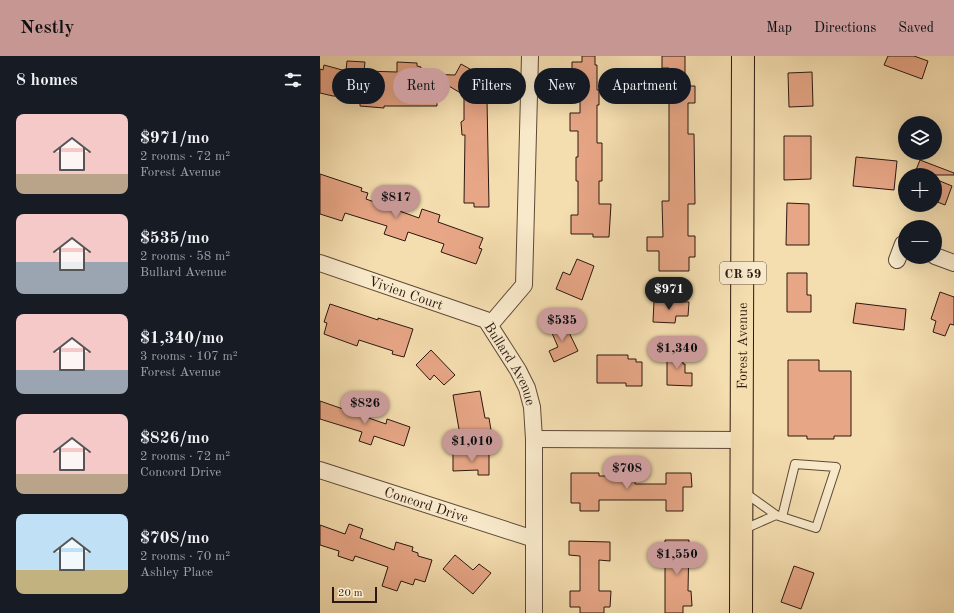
<!DOCTYPE html>
<html lang="en">
<head>
<meta charset="utf-8">
<style>
  :root { --surface:#171b24; --page:#242831; --text:#f1f3f6; --muted:#9ea1a6; --accent:#c59692 }
  body { margin:0; font-family:"Old Standard TT",serif; background:var(--page); color:var(--text); height:100vh; display:flex; flex-direction:column; font-size:15px; white-space:nowrap }
  * { box-sizing:border-box; margin:0 }
  p { font-size:13px; color:var(--muted) }
  .icon { flex:none; width:22px; height:22px; fill:none; stroke:currentColor; stroke-width:2; stroke-linecap:round; stroke-linejoin:round }
  .map { position:relative; flex:1; overflow:hidden }
  .sheet { display:flex; flex-direction:column; background:var(--surface); width:320px }
  .sheet>* { flex:none }
  .hud { position:absolute; left:12px; top:12px; width:380px; height:36px; display:flex; gap:8px }
  .fabs { position:absolute; left:578px; top:60px; display:grid; gap:8px }
  .fabs a { display:grid; place-items:center; width:44px; height:44px; border-radius:50%; background:var(--surface); box-shadow:0 4px 16px #0002; font-size:20px }
  .scale { position:absolute; left:12px; bottom:10px; width:45px; box-sizing:border-box; padding-left:4px; border:2px solid #2c180f; border-top:0; font-size:11px; line-height:14px; white-space:nowrap; color:#2c180f; -webkit-text-stroke:3px #f8e9cb; paint-order:stroke }
  .price { position:absolute; translate:-50% -34px; padding:0 9px; border-radius:14px; background:var(--accent); color:#111; font-size:13px; line-height:26px; filter:drop-shadow(0 1px 2px #0008) }
  .price::after { content:''; position:absolute; left:50%; top:24px; width:12px; height:9px; margin-left:-6px; background:inherit; clip-path:polygon(0 0,100% 0,50% 100%) }
  .price.current { background:#222; color:#fff }
  ul { padding:0; list-style:none }
  li { display:flex; align-items:center; gap:12px; height:100px; padding:0 16px }
  li span { display:grid; place-items:center; flex:none; width:112px; height:80px; border-radius:8px; color:#555 }
  li>.icon { margin-inline-start:auto }
  span .icon { width:48px; height:48px; fill:#fffc; stroke-width:1 }
  li b { font-size:17px }
  h2 { display:flex; justify-content:space-between; align-items:center; height:48px; padding:0 16px; font-size:17px }
  .chip { padding:0 14px; border-radius:18px; background:var(--surface); box-shadow:0 4px 16px #0002; font-size:14px; line-height:36px }
  .chip.current { background:var(--accent); color:#111 }
  header { display:flex; align-items:center; gap:24px; box-sizing:border-box; height:56px; padding:0 20px; background:var(--accent); color:#111 }
  header strong { font-size:19px }
  nav { display:flex; gap:22px; margin-inline-start:auto; font-size:14px }
  main { display:flex; flex:1; min-height:0 }
  .map>svg:first-child { display:block }
</style>
</head>
<body>
<header>
<strong>Nestly</strong>
<nav><a>Map</a><a>Directions</a><a>Saved</a></nav>
</header>
<main>
<section class="sheet">
<h2>8 homes<svg class="icon" aria-label="filters" viewBox="0 0 24 24"><path d="M4 7h16M4 17h16"/><circle cx="9" cy="7" r="2"/><circle cx="15" cy="17" r="2"/></svg></h2>
<ul>
<li><span style="background:linear-gradient(#f6c9c9 75%,#b9a48a 0)"><svg class="icon" aria-label="home" viewBox="0 0 24 24"><path d="M3 11l9-7 9 7M6 9v11h12V9"/></svg></span><div><b>$971/mo</b><p>2 rooms · 72 m²</p><p>Forest Avenue</p></div></li>
<li><span style="background:linear-gradient(#f6c9c9 60%,#9aa5b1 0)"><svg class="icon" aria-label="home" viewBox="0 0 24 24"><path d="M3 11l9-7 9 7M6 9v11h12V9"/></svg></span><div><b>$535/mo</b><p>2 rooms · 58 m²</p><p>Bullard Avenue</p></div></li>
<li><span style="background:linear-gradient(#f6c9c9 70%,#9aa5b1 0)"><svg class="icon" aria-label="home" viewBox="0 0 24 24"><path d="M3 11l9-7 9 7M6 9v11h12V9"/></svg></span><div><b>$1,340/mo</b><p>3 rooms · 107 m²</p><p>Forest Avenue</p></div></li>
<li><span style="background:linear-gradient(#f6c9c9 75%,#b9a48a 0)"><svg class="icon" aria-label="home" viewBox="0 0 24 24"><path d="M3 11l9-7 9 7M6 9v11h12V9"/></svg></span><div><b>$826/mo</b><p>2 rooms · 72 m²</p><p>Concord Drive</p></div></li>
<li><span style="background:linear-gradient(#bfe0f5 70%,#c2b280 0)"><svg class="icon" aria-label="home" viewBox="0 0 24 24"><path d="M3 11l9-7 9 7M6 9v11h12V9"/></svg></span><div><b>$708/mo</b><p>2 rooms · 70 m²</p><p>Ashley Place</p></div></li>
</ul>
</section>
<div class="map">
<svg width="634" height="557" viewBox="0 0 634 557">
  <rect width="100%" height="100%" fill="#f4ddaf"/>
  <filter id="stains"><feTurbulence type="fractalNoise" baseFrequency=".005" numOctaves="4"/><feColorMatrix values="0 0 0 0 .2 0 0 0 0 .09 0 0 0 0 .02 0 0 0 .5 -.17"/></filter>
  <radialGradient id="worn" r=".72"><stop offset=".6" stop-color="#630" stop-opacity="0"/><stop offset="1" stop-color="#630" stop-opacity=".3"/></radialGradient>
  <path fill="#e7a686" stroke="#2c180f" d="M262,0H275V9H277V34H279V49H277V87H282V125H279V148H291L289,181H273V178H251V159H258V125H256V101H258V75H250V57H260V25H252V6H262Z
    M342,0H365V30H375V47H368V78H374L375,148H368V180H375V201H369V215H339V195H327V181H343L342,145H349V12H342Z
    M568,0H594L608,5L602,23L564,9Z
    M27,5L45,6L44,15L77,16V6L97,7V10L101,11V18L135,19L141,8L157,17L154,22L173,34L167,43L169,151H154V147H144L145,79H142L141,66L144,64V39L117,23V50H64V52L40,50V41L13,40L0,37V13L3,14L4,9L26,15Z
    M492,16L493,50L469,51L468,17Z
    M464,80H491V123L464,124Z
    M536,101L577,105L574,134L533,130Z
    M600,104L634,117V119H594Z
    M0,118L42,132L41,135L48,137L46,143L99,162L102,153L120,159L118,166L163,182L159,192L162,193L156,208L121,196L124,188L88,176L85,185L64,178L67,170L25,157L22,165L0,158Z
    M615,123L632,130L625,149L615,145Z
    M467,147L489,148V189H466Z
    M257,203L274,210L262,244L236,233L243,216L250,219Z
    M467,217H487V239H491V256H467Z
    M620,236L634,241V269L630,268L625,280L613,276L616,265L611,263Z
    M334,245L369,246L368,260H356L355,267L333,266Z
    M536,247L586,253L584,274L533,267Z
    M10,248L58,264V262L93,273L84,301L72,298L73,295L39,284L37,290L4,278L7,267L4,266Z
    M243,264L258,295L234,306L229,295L238,291L229,270Z
    M111,294L135,319L124,329L114,319L110,324L96,309Z
    M347,294H363V308H365V317H372V330L347,329Z
    M277,299H308V303H316V306H322V330H306V327H277Z
    M468,304H499V315H531V380H514V383H487V380H468Z
    M160,335L165,362H169L171,374L140,379L133,339Z
    M0,345L66,368L67,363L90,371L84,390L54,380L51,389L39,385L42,376L0,363Z
    M133,397H169V419H158V414L133,415Z
    M251,417H279V420H315V428H346V417H371L372,431H363V455H346V444H279V455H260V447H251Z
    M29,468L43,473L40,482L74,494L76,486L93,491L92,495L98,497V500L112,504L105,526L95,523L93,529L81,525L77,535L62,530L68,511L35,500L33,505L18,500L19,495L0,489V469L25,478Z
    M345,484H369L368,535H371L372,550H363V557H345Z
    M249,485L290,486V505L279,504V535H291L290,551H284V557H260V551H250V535H260V500L249,499Z
    M135,499L153,514L159,508L171,517L153,538L123,513Z
    M474,510L494,517L481,553L461,546Z"/>
  <g fill="none" stroke-linecap="round" stroke-linejoin="round">
    <g stroke="#5e4937" stroke-width="10">
      <path id="service" d="M424,436L456,459L462,461L496,472L516,411L475,408L462,461
        M422,474L456,459"/>
    </g>
    <g stroke="#5e4937" stroke-width="18">
      <g id="minor">
        <path d="M615,200L634,207"/>
        <path d="M577,204L583,188L585,189"/>
        <path id="s1" d="M0,207L166,264L198,314L207,332L212,351L214,383V557"/>
        <path d="M170,269L204,229L210,0"/>
        <path d="M214,383L422,384"/>
        <path id="s2" d="M0,414L214,483"/>
      </g>
    </g>
    <g stroke="#2c180f" stroke-width="24">
      <g id="primary">
        <path id="s3" d="M421,557L423,0"/>
      </g>
    </g>
    <use href="#service" stroke="#f8e9cb" stroke-width="8"/>
    <use href="#minor" stroke="#f8e9cb" stroke-width="16"/>
    <use href="#primary" stroke="#f4ddaf" stroke-width="22"/>
  </g>
  <g text-anchor="middle" stroke-width="3" stroke-linejoin="round" paint-order="stroke">
    <rect fill="#f8e9cb" stroke="#695747" stroke-width="1" x="400" y="206" width="46" height="22" rx="3"/>
    <g font-size="13" font-weight="bold" fill="#2c180f">
      <text x="423" y="222">CR 59</text>
    </g>
    <g font-size="14" fill="#2c180f" stroke="#f8e9cb">
      <text dy="5" stroke="none"><textPath href="#s1" startOffset="91">Vivien Court</textPath></text>
      <text dy="5" stroke="none"><textPath href="#s3" startOffset="267">Forest Avenue</textPath></text>
      <text dy="5" stroke="none"><textPath href="#s1" startOffset="226">Bullard Avenue</textPath></text>
      <text dy="5" stroke="none"><textPath href="#s2" startOffset="112">Concord Drive</textPath></text>
    </g>
  </g>
  <rect width="100%" height="100%" filter="url(#stains)"/>
  <rect width="100%" height="100%" fill="url(#worn)"/>
</svg>
<div class="fabs">
<a><svg class="icon" aria-label="layers" viewBox="0 0 24 24"><path d="M12 4l9 5-9 5-9-5zM3 14l9 5 9-5"/></svg></a>
<a>+</a>
<a>−</a>
</div>
<div class="scale">20 m</div>
<b class="price" style="left:76px;top:163px">$817</b>
<b class="price current" style="left:349px;top:255px">$971</b>
<b class="price" style="left:242px;top:286px">$535</b>
<b class="price" style="left:357px;top:314px">$1,340</b>
<b class="price" style="left:45px;top:369px">$826</b>
<b class="price" style="left:152px;top:407px">$1,010</b>
<b class="price" style="left:307px;top:434px">$708</b>
<b class="price" style="left:357px;top:520px">$1,550</b>
<div class="hud">
<a class="chip">Buy</a>
<a class="chip current">Rent</a>
<a class="chip">Filters</a>
<a class="chip">New</a>
<a class="chip">Apartment</a>
</div>
</div>
</main>
</body>
</html>
